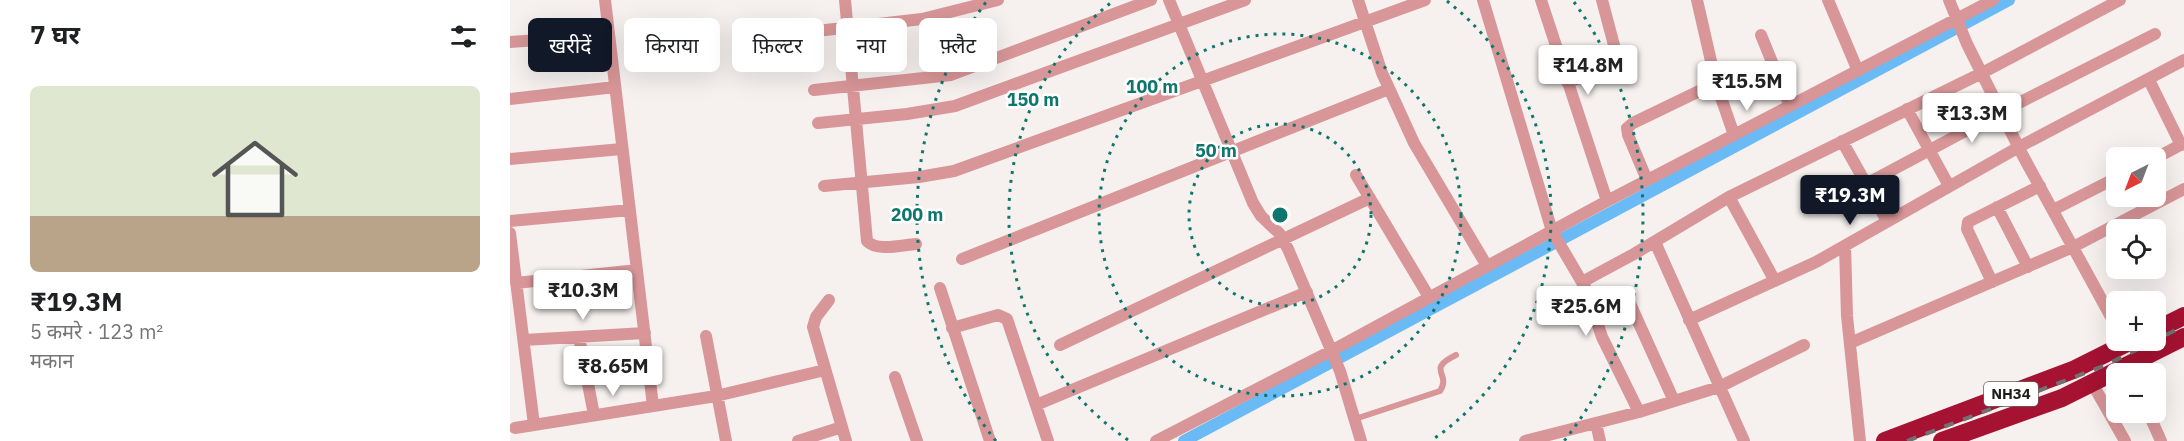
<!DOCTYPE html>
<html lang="hi">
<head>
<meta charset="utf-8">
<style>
  :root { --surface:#fff; --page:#f2f2f2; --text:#202124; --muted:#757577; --line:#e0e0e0; --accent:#111827 }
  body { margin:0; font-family:"IBM Plex Sans","Noto Sans Devanagari",sans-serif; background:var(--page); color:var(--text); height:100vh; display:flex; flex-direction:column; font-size:22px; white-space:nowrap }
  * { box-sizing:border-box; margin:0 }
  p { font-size:20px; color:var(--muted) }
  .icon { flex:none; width:33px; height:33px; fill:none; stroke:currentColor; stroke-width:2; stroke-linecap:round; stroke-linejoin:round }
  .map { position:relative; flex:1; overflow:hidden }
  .drawer { display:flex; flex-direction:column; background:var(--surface); width:510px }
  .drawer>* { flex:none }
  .banner { position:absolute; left:18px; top:18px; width:570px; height:54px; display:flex; gap:12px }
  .needle { width:39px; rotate:222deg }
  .fabs { position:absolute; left:1596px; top:147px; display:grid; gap:12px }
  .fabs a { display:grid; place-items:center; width:60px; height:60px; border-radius:9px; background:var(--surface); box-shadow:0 6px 24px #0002; font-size:30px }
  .price { position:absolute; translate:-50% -51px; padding:0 14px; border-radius:6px; background:#fff; color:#222; font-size:20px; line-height:39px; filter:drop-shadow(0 2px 3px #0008) }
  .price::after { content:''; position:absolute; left:50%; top:36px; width:18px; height:14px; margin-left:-9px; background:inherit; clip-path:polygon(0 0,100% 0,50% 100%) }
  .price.selected { background:var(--accent); color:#fff }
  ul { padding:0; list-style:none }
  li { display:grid; align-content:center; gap:12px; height:318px; padding:0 30px }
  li+li { border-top:2px solid var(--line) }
  li span { display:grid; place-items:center; height:186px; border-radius:9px; color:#555 }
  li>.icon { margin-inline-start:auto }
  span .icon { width:108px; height:108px; fill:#fffc; stroke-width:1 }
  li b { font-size:26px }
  h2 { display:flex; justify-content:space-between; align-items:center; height:72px; padding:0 30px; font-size:26px }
  .tag { padding:0 21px; border-radius:9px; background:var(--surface); box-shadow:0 6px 24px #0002; font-size:21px; line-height:54px }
  .tag.selected { background:var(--accent); color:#fff }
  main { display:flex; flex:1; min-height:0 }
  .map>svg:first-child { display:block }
</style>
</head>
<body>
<main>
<section class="drawer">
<h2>7 घर<svg class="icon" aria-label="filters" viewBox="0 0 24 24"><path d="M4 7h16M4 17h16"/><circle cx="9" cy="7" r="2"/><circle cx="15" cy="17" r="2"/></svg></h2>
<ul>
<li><span style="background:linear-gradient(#dfe7d0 70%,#b9a48a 0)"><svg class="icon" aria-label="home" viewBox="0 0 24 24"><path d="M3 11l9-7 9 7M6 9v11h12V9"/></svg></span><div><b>₹19.3M</b><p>5 कमरे · 123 m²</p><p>मकान</p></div></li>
</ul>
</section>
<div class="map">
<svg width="1674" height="441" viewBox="0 0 1674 441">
  <rect width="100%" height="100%" fill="#f6f1ef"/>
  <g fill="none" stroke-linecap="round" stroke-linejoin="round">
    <path stroke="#69baf5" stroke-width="12" d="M674,441L1499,0"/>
    <path stroke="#d89698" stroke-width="6" d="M845,419L930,391C942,373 915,370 946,355"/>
    <path stroke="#d89698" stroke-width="12" d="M95,0L143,406
      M335,0L357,241C367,252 392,245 406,244
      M659,0L743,203L751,216L769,233L778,249L830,371L851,441
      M848,0L872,73L904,143L977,266
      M973,0L1042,231L1076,289L1092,337L1129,412
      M1031,0L1097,201
      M1187,0L1206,83L1224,135
      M1318,0L1348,71
      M1439,0L1457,44L1513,156L1606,326
      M298,32L412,19L488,0
      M1251,35L1280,106
      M0,42L99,35
      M1639,80L1671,145
      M1057,82L1103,68L1109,64L1092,0
      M304,90L441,75L641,0
      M0,99L105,87
      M1397,109L1439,186
      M308,123L397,114L445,106L735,0
      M1332,141L1377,221
      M1646,158L1674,143
      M0,159L112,149
      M846,175L919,297
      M1137,180L1118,135L1117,128L1123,123L1206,83
      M1356,184L1491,112L1645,34
      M314,186L409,177L444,171L915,0
      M1219,197L1265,281
      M1487,207L1518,267
      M1543,210L1606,178
      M0,221L120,210
      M0,233L24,425
      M1145,242L1234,441
      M1335,246L1337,316L1350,441
      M452,259L879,89
      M1072,282L1124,254L1219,197L1472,73L1610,0
      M1482,282L1457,229L1458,222L1530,186
      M6,283L127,270
      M430,288L480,441
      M1118,299L1164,401
      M319,300L306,317L303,327L336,441
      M1179,320L1306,262L1509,147L1674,60
      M442,328L488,315L497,319L538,441
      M196,336L216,441
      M69,337L84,415
      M14,340L135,333
      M1340,343L1563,247L1674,189
      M550,345L860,198
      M385,377L407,441
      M1582,383L1615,441
      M526,405L797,292
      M1638,412L1651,441
      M1086,423L1090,441
      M5,428L206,396L315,370
      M288,441L332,427
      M646,441L821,351L1097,201L1483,0
      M1015,441L1129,412L1209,387L1294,345"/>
    <path stroke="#a51232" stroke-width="18" d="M1646,330L1674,316
      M1375,441L1563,370L1623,340
      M1432,441L1552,398L1674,337"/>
    <path stroke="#73706f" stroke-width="4" stroke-dasharray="10 10" stroke-linecap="butt" d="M1397,441L1596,365L1674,326"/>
  </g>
  <g fill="none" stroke="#0f766e" stroke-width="3" stroke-dasharray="3 6">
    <circle cx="770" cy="215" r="91"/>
    <circle cx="770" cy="215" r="181"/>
    <path d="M618 440A272 272 0 0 1 603 1M937 1A272 272 0 0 1 922 440"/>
    <path d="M486 441A363 363 0 0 1 476 2M1064 2A363 363 0 0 1 1054 441"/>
  </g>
  <g text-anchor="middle" stroke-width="5" stroke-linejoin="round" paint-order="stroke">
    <rect fill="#fff" stroke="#626160" stroke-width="1.5" x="1474" y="382" width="54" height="24" rx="4.5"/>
    <g font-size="15" font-weight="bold" fill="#1f1d1c">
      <text x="1501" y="399">NH34</text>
    </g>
  </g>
  <circle cx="770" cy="215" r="9" fill="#0f766e" stroke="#fff" stroke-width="3"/>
  <g font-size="18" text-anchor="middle" font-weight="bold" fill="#0f766e" stroke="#fff" stroke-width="5" stroke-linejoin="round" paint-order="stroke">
    <text x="642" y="93">100 m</text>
    <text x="523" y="106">150 m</text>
    <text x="706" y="157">50 m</text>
    <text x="407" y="221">200 m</text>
  </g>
</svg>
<div class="fabs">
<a><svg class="needle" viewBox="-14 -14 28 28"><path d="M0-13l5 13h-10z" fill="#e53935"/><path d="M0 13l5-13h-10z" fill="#757577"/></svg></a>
<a><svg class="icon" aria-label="locate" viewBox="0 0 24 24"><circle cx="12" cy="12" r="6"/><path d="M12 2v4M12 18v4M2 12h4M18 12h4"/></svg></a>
<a>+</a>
<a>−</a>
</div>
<b class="price" style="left:1078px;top:96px">₹14.8M</b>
<b class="price" style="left:1237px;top:112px">₹15.5M</b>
<b class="price" style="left:1462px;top:144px">₹13.3M</b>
<b class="price selected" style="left:1340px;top:226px">₹19.3M</b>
<b class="price" style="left:73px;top:321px">₹10.3M</b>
<b class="price" style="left:1076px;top:337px">₹25.6M</b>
<b class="price" style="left:103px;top:397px">₹8.65M</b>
<div class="banner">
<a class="tag selected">खरीदें</a>
<a class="tag">किराया</a>
<a class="tag">फ़िल्टर</a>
<a class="tag">नया</a>
<a class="tag">फ़्लैट</a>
</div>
</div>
</main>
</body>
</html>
